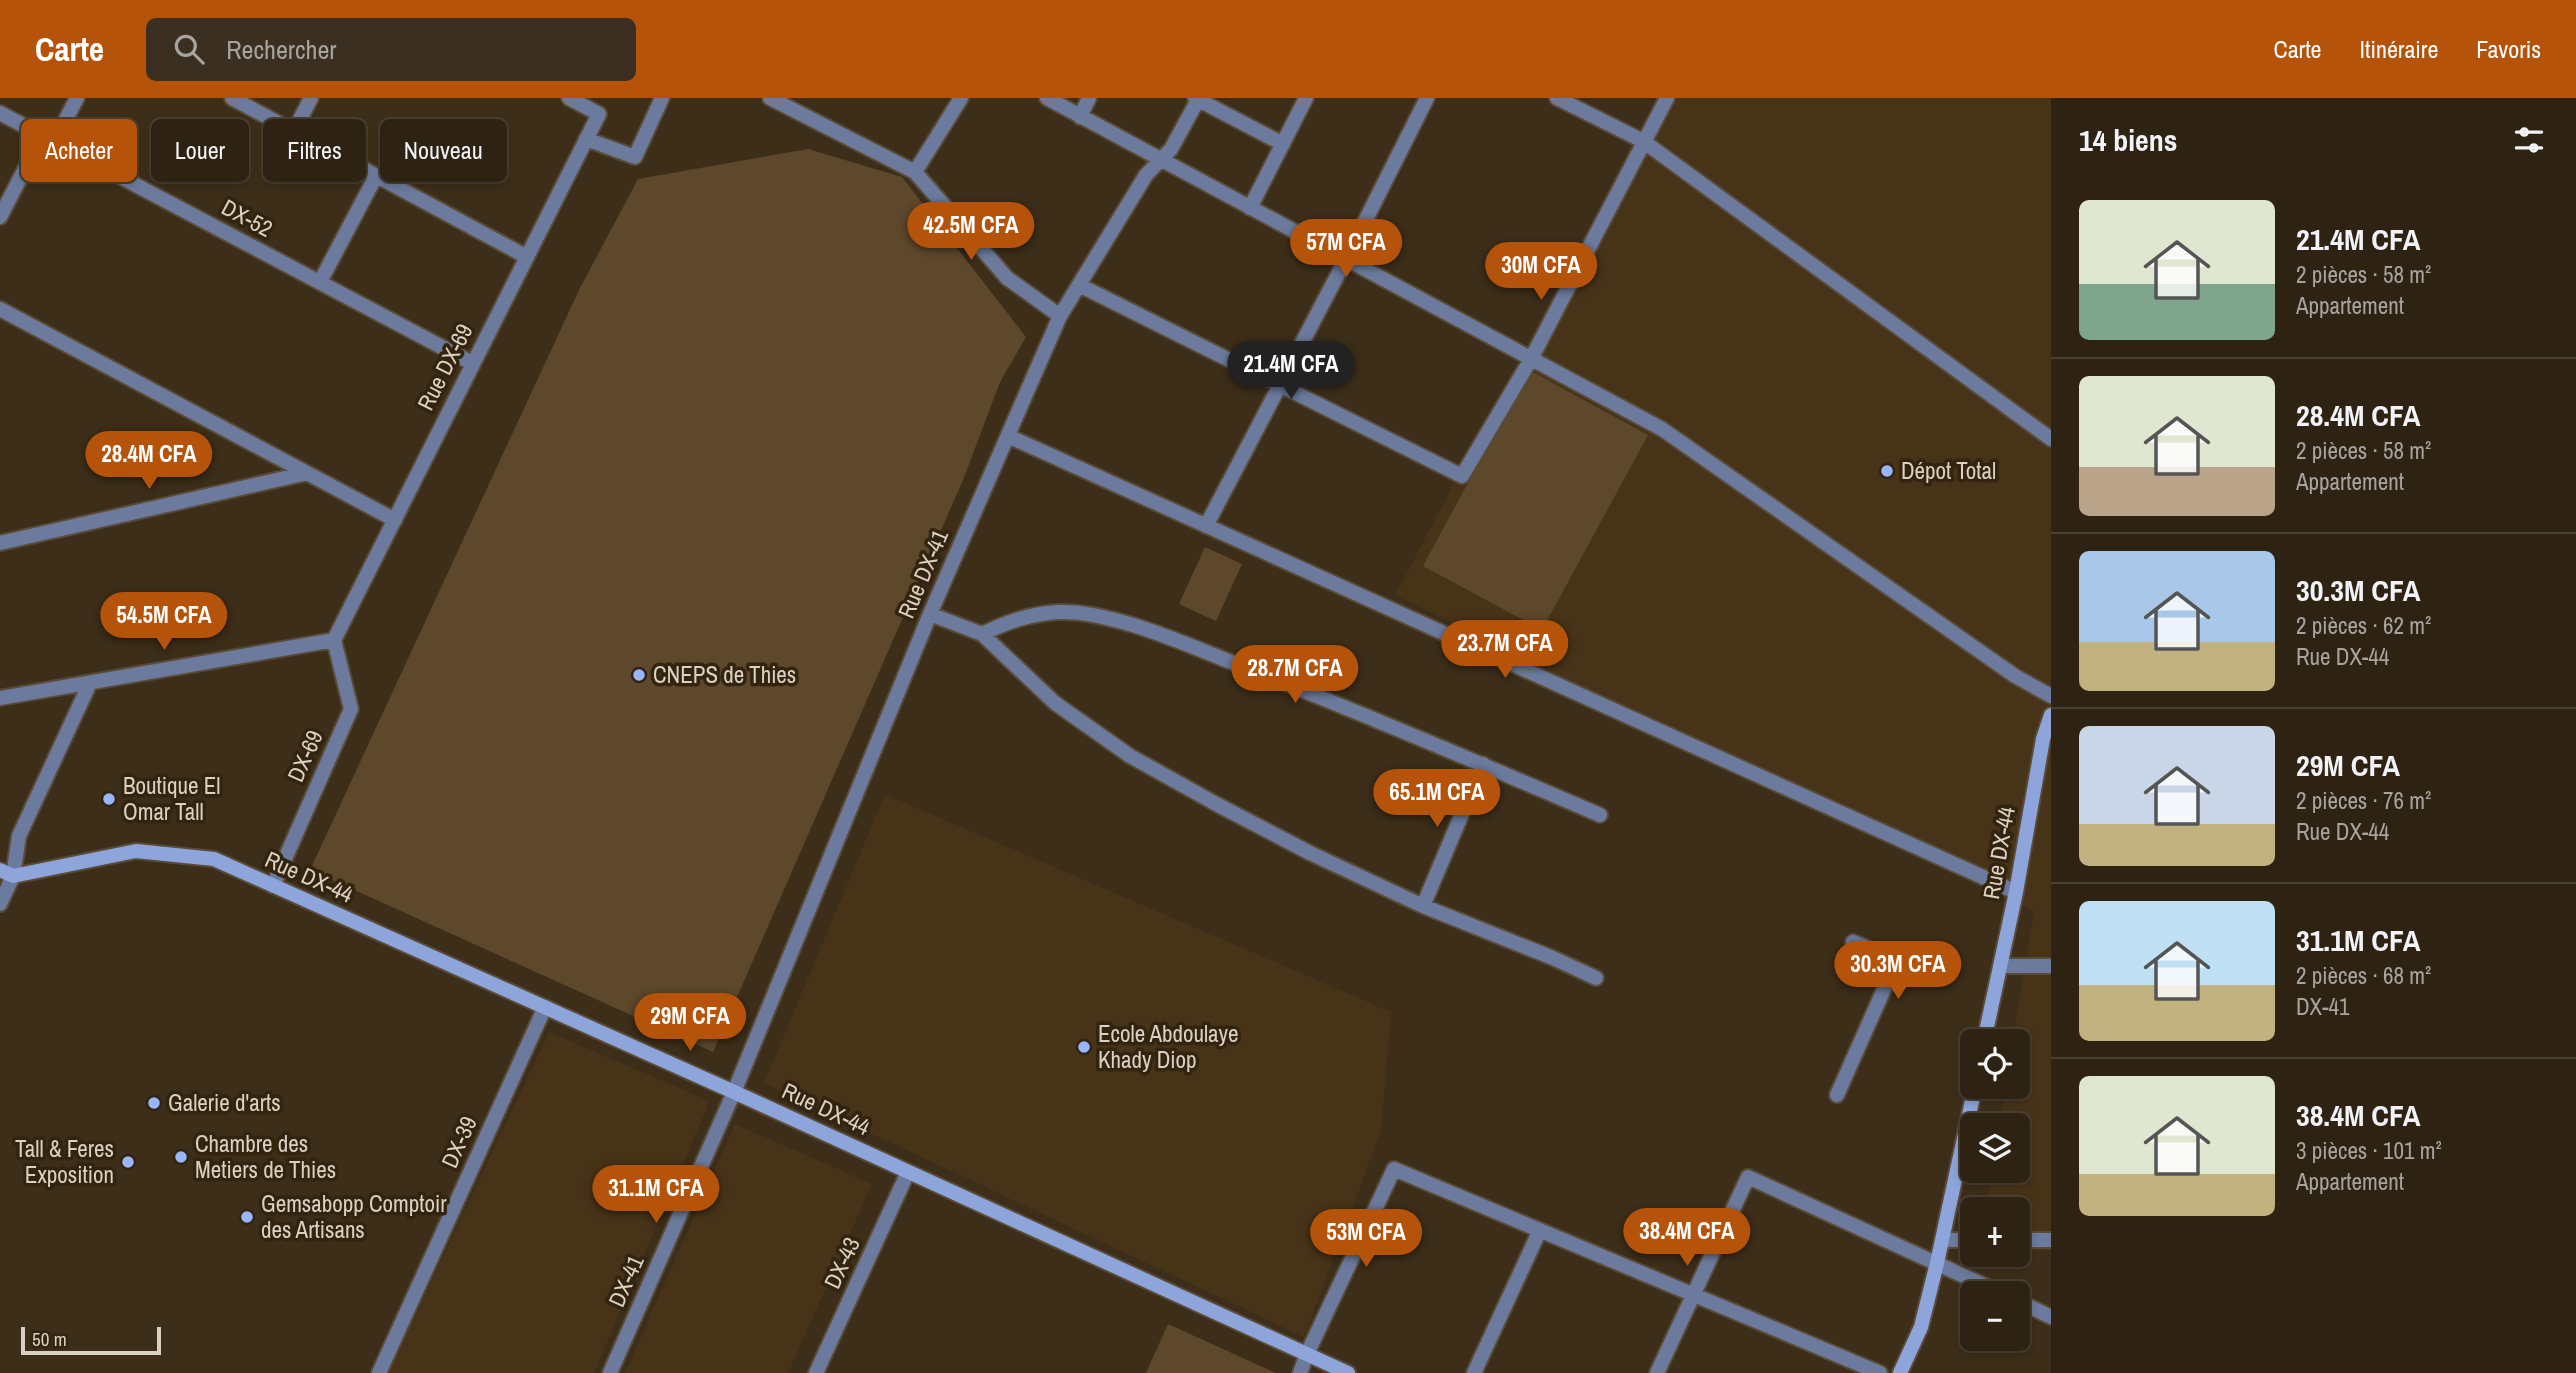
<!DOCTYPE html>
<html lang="fr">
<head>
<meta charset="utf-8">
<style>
  :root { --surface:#2e2213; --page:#3a2f21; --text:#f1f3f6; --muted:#a7a4a0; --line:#493f33; --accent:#b45309 }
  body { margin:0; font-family:"Archivo Narrow",sans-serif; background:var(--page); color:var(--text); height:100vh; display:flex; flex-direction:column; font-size:26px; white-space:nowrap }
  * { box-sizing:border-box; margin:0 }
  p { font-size:23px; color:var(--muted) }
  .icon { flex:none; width:38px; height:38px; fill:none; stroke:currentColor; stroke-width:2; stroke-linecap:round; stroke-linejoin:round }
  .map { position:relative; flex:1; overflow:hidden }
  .details { display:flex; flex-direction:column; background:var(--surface); width:525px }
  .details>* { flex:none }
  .top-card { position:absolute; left:21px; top:21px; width:665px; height:63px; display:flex; gap:14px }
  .buttons { position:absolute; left:1960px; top:931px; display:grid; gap:14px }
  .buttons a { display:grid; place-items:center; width:70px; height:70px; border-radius:10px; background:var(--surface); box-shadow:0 4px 10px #0003,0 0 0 2px var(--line); font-size:35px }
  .scale { position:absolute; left:21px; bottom:18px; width:140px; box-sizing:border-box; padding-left:7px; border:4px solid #dad0c3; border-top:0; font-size:19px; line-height:24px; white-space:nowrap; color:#dad0c3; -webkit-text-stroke:5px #33240f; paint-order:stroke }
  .price { position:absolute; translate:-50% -60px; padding:0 16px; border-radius:24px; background:var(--accent); color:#fff; font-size:23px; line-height:46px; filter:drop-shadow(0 2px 4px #0008) }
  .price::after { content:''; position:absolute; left:50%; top:42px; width:21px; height:16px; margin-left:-10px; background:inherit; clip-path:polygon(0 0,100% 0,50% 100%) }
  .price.active { background:#222; color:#fff }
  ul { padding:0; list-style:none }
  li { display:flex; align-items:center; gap:21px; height:175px; padding:0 28px }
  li+li { border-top:2px solid var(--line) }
  li span { display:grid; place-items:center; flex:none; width:196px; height:140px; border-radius:10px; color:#555 }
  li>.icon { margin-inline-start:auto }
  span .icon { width:84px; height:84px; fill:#fffc; stroke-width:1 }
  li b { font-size:30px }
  h2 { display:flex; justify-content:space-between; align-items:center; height:84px; padding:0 28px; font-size:30px }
  .chip { padding:0 24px; border-radius:10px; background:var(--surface); box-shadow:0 4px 10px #0003,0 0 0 2px var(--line); font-size:24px; line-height:63px }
  .chip.active { background:var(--accent); color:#fff }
  header { display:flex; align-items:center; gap:42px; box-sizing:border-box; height:98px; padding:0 35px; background:var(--accent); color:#fff }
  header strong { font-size:33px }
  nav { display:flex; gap:38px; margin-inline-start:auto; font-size:24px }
  .search { width:490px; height:63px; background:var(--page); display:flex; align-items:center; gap:18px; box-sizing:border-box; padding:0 24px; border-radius:10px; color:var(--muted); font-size:26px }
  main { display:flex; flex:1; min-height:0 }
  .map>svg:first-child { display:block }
</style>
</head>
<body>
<header>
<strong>Carte</strong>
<div class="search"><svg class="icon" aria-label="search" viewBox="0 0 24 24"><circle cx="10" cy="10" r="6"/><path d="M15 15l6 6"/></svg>Rechercher</div>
<nav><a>Carte</a><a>Itinéraire</a><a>Favoris</a></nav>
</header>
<main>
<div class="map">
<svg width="2051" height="1275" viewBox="0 0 2051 1275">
  <rect width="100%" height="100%" fill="#3d2e19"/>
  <path fill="#473318" d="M1658,0H2051V1153L2018,1152V1111H1986L1993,1073H2018V1027H2000L2006,989H2018V943H2013L2034,813L1395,497Z
    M885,696L1391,914L1381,1033L1304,1239L764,985Z
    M549,934L710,1003L594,1275H388Z
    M735,1026L872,1086L788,1275H625Z"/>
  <path fill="#5e482c" d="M808,51L902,79L1026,239L1000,284L963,382L713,954L310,772L579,192L638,81Z
    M1529,272L1648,337L1542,532L1423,468Z
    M1205,449L1242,466L1216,523L1179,506Z
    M1168,1226L1276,1275H1146Z"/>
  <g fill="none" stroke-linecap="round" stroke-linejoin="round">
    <g stroke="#594b38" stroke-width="18">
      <path id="street" d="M232,0L527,159
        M770,0L915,74L1007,180L1060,218
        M1047,0L1662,331L2015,578L2051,598
        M1195,0L1283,46
        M1557,0L1643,43L2051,341
        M0,15L472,265
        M1080,19L1089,0
        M294,33L311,0
        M586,41L635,59L662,0
        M54,44L77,0
        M915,74L961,0
        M1250,110L1306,0
        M0,119L42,38
        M320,184L376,78
        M1079,187L1462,378L1531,261L1667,0
        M0,211L395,422
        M1008,338L2016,794
        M1206,428L1346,161L1427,0
        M0,445L307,375
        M930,516L982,536L1055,605L1130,658L1218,707L1310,755L1423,808L1553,860L1596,880
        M982,536C1007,524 1029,516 1058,514C1109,512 1183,545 1231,564C1355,612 1477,664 1600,717
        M334,542L599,16L569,0
        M0,600L334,542
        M273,788L351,611L334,542
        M0,806L13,778L19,738L90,585
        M1423,808L1483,666
        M2001,868H2051
        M1837,997L1897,862L1853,844
        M1942,1142H1972
        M2018,1142H2051
        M2018,1203L2051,1219
        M379,1275L545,909
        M610,1275L734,994L930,516L1060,218L1146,77L1171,51L1199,0
        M816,1275L908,1074
        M1300,1275L1307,1256L1394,1071L1880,1275
        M1474,1275L1540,1132
        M1657,1275L1748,1079L2001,1195"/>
    </g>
    <g stroke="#594b38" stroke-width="18">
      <path id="secondary" d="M0,772L13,778L136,753L214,761L734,994L1348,1275
        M1984,943L2016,794L2043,641L2051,617
        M1900,1275L1921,1229L1937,1165L1975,989"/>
    </g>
    <use href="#street" stroke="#6c7b9d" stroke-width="14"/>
    <use href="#secondary" stroke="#8da5da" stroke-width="14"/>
  </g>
  <g fill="#97b6fd" stroke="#33240f" stroke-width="2.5">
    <circle cx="1887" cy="373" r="7"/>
    <circle cx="639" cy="577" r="7"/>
    <circle cx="109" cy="701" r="7"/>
    <circle cx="1084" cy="949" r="7"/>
    <circle cx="154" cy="1005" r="7"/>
    <circle cx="181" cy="1059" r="7"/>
    <circle cx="128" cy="1064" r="7"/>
    <circle cx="247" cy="1119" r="7"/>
  </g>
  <g text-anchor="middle" stroke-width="7" stroke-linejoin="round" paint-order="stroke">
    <g font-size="23" fill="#dad0c3" stroke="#33240f">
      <text transform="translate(247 120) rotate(28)" y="8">DX-52</text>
      <text transform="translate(445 269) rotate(-63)" y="8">Rue DX-69</text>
      <text transform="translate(923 476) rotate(-67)" y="8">Rue DX-41</text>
      <text transform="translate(305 658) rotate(-66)" y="8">DX-69</text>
      <text transform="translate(1999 755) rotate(-80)" y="8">Rue DX-44</text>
      <text transform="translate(309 779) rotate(24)" y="8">Rue DX-44</text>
      <text transform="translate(826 1011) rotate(25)" y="8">Rue DX-44</text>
      <text transform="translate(459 1044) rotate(-66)" y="8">DX-39</text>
      <text transform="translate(842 1165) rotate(-65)" y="8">DX-43</text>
      <text transform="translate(626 1183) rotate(-66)" y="8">DX-41</text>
    </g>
    <g font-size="23" fill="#dad0c3" stroke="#33240f" text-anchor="start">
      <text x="1901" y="381">Dépot Total</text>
      <text x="653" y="585">CNEPS de Thies</text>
      <text x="123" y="696">Boutique El<tspan x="123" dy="26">Omar Tall</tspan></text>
      <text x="1098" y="944">Ecole Abdoulaye<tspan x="1098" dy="26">Khady Diop</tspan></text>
      <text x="168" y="1013">Galerie d'arts</text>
      <text x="195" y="1054">Chambre des<tspan x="195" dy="26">Metiers de Thies</tspan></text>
      <text x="114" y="1059" text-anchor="end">Tall &amp; Feres<tspan x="114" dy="26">Exposition</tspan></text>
      <text x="261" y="1114">Gemsabopp Comptoir<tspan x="261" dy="26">des Artisans</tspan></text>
    </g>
  </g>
</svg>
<div class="buttons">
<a><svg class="icon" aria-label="locate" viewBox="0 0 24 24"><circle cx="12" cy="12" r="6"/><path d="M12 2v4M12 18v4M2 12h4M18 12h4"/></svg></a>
<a><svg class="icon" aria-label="layers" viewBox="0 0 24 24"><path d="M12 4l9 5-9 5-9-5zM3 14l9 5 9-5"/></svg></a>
<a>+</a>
<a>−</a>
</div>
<div class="scale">50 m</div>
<b class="price" style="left:971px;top:164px">42.5M CFA</b>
<b class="price" style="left:1346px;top:181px">57M CFA</b>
<b class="price" style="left:1541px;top:204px">30M CFA</b>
<b class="price active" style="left:1291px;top:303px">21.4M CFA</b>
<b class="price" style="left:149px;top:393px">28.4M CFA</b>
<b class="price" style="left:164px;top:554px">54.5M CFA</b>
<b class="price" style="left:1505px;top:582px">23.7M CFA</b>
<b class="price" style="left:1295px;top:607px">28.7M CFA</b>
<b class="price" style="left:1437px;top:731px">65.1M CFA</b>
<b class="price" style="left:1898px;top:903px">30.3M CFA</b>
<b class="price" style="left:690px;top:955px">29M CFA</b>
<b class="price" style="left:656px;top:1127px">31.1M CFA</b>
<b class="price" style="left:1687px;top:1170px">38.4M CFA</b>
<b class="price" style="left:1366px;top:1171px">53M CFA</b>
<div class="top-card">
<a class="chip active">Acheter</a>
<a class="chip">Louer</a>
<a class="chip">Filtres</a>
<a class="chip">Nouveau</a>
</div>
</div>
<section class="details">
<h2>14 biens<svg class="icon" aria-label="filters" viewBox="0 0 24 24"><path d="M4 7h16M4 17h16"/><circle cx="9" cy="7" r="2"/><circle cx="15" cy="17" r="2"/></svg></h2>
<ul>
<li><span style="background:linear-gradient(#dfe7d0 60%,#7fa58c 0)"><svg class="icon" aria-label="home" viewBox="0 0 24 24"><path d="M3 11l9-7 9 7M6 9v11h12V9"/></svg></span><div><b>21.4M CFA</b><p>2 pièces · 58 m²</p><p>Appartement</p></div></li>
<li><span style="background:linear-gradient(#dfe7d0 65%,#b9a48a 0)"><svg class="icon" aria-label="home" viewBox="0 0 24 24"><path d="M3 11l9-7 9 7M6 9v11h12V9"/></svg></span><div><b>28.4M CFA</b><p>2 pièces · 58 m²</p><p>Appartement</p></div></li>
<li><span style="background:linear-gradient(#a9c7e8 65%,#c2b280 0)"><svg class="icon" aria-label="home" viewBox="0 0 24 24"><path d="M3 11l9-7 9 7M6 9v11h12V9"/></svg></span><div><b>30.3M CFA</b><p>2 pièces · 62 m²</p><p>Rue DX-44</p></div></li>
<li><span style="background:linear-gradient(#c9d6e8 70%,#c2b280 0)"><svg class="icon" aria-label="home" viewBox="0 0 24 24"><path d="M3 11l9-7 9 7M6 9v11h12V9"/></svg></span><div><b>29M CFA</b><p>2 pièces · 76 m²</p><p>Rue DX-44</p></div></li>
<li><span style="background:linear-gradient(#bfe0f5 60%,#c2b280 0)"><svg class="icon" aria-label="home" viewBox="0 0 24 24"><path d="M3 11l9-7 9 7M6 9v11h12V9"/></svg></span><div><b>31.1M CFA</b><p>2 pièces · 68 m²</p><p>DX-41</p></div></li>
<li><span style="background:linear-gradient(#dfe7d0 70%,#c2b280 0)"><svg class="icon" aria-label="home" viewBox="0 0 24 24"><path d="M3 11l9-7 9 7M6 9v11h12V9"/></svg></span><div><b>38.4M CFA</b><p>3 pièces · 101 m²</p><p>Appartement</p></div></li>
</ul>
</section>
</main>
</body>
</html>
